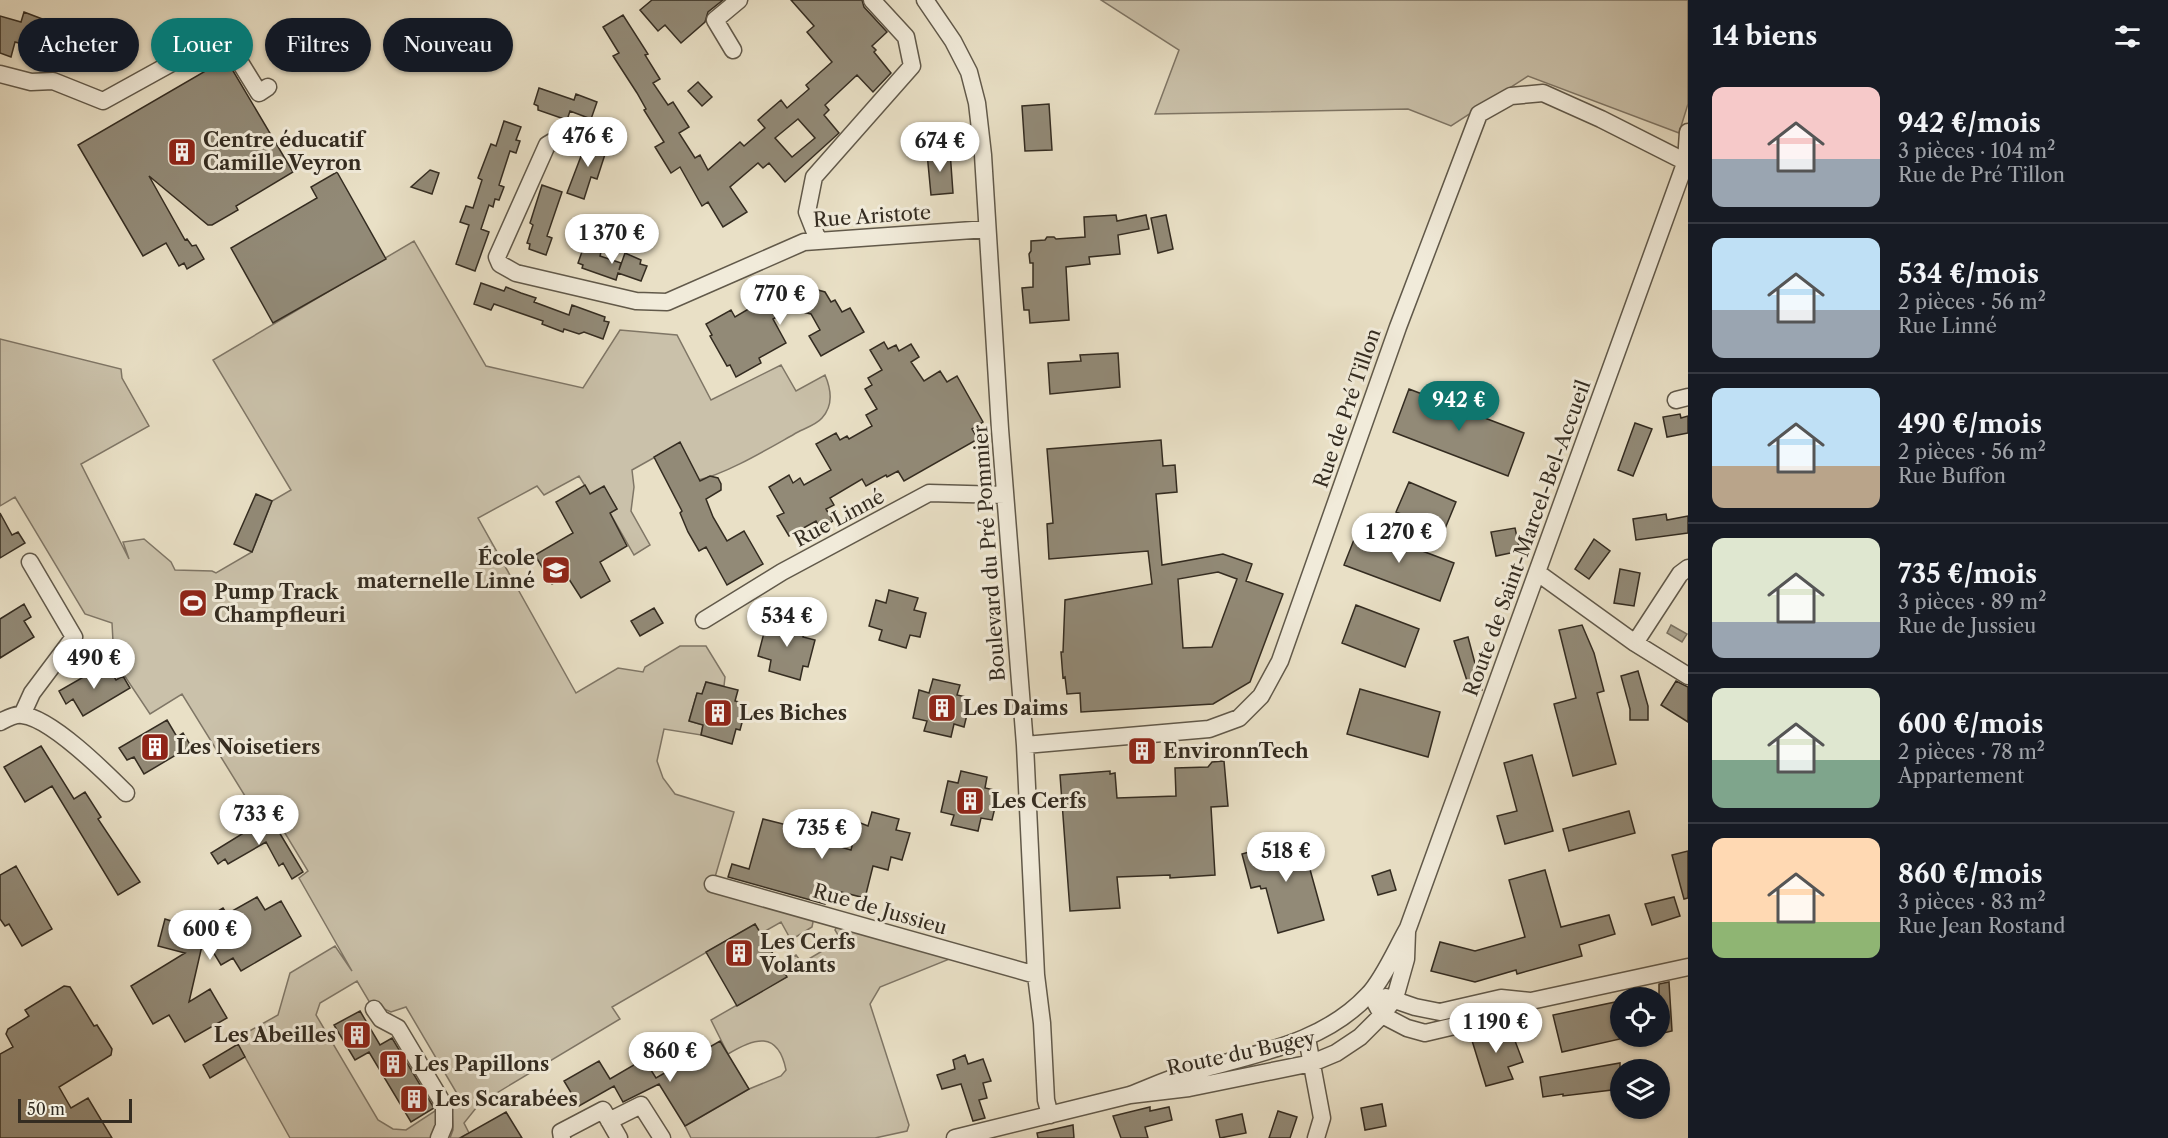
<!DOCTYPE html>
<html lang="fr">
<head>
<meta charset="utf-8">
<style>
  :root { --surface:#171b24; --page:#242831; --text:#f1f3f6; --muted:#9ea1a6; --line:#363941; --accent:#0f766e }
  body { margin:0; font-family:"Libre Caslon Text",serif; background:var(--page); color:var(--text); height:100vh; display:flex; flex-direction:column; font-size:22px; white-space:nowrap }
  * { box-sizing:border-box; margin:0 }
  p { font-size:20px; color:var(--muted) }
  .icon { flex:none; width:33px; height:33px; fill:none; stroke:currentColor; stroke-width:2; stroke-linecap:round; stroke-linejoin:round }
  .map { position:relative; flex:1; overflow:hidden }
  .details { display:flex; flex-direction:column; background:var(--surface); width:480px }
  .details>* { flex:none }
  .guide { position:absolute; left:18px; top:18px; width:570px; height:54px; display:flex; gap:12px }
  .buttons { position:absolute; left:1610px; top:987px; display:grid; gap:12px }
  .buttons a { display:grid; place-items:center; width:60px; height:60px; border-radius:50%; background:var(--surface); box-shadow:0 2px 4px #0004; font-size:30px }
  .scale { position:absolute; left:18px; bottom:15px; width:114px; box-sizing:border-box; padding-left:6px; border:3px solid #342c21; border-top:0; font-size:16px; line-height:21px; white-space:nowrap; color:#342c21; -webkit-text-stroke:4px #f1ebda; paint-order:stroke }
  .price { position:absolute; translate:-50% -51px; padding:0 14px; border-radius:21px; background:#fff; color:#222; font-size:20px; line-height:39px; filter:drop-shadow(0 2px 3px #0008) }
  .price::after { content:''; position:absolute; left:50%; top:36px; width:18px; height:14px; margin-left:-9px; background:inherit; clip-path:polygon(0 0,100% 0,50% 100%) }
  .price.on { background:var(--accent); color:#fff }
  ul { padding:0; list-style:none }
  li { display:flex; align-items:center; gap:18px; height:150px; padding:0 24px }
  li+li { border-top:2px solid var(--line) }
  li span { display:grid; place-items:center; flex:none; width:168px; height:120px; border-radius:12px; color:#555 }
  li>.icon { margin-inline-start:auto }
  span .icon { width:72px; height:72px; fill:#fffc; stroke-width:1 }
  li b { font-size:26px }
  h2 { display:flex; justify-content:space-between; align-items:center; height:72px; padding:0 24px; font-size:26px }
  .chip { padding:0 21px; border-radius:27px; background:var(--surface); box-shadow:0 2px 4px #0004; font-size:21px; line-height:54px }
  .chip.on { background:var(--accent); color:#fff }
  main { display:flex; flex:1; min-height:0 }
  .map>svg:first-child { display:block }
</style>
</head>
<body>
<main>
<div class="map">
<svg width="1688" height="1138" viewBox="0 0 1688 1138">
  <rect width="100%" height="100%" fill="#e9e0c6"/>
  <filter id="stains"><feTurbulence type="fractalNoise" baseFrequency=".00333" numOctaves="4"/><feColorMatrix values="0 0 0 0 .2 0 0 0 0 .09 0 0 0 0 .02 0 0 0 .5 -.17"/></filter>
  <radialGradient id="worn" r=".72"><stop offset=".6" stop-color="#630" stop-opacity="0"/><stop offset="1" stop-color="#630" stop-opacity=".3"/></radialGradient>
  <path fill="#cac1aa" stroke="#7f7666" stroke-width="1.5" d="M1101,0H1688V104L1679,133L1528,76L1451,126L1408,109L1155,114L1179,50Z
    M414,241L486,366L583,388L620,330L677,335L711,400L781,365L796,391L825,375C831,389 834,405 822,418C817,424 806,428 798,432C771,447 727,474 698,480L680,443L632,470L634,487L631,511L650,545L634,555L610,513L617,509L604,487L590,494L579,476L544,495L537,486L478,518L576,693L618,668L643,672L645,667L680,646H706L725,677L724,686L706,682L702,694L697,693L689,721L703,725L701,735L664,729L657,761L663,778L675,794L734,812L713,884L815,912L812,927L791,940L781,922L760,934L755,924L612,1007L620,1019L480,1103L464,1123L469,1133L460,1138H450L453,1130L452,1108L462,1102L406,1007L391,1012L370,1003L357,981L320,1003L316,1015L378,1120L393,1129L406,1130L444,1105L439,1138H290L235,1039L278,1015L290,973L335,946L352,971L299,878L308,871L271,810L258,817L182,694L150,714L114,660L112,623L85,614L15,497L0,506V339L121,369L122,378L149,426L81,464L129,559L123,542L144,539L171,562L175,570L212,571L216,573L252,552L272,501L291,490L213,360Z
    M840,920L962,954L880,987L870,1004L909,1125L907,1131L875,1138H691L685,1126L749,1089L781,1076L786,1070C778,1030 754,1038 728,1054L711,1020L786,977L779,964L796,955L802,963L841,940L835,930Z"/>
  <path fill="#aba38e" stroke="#7b7362" stroke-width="1.5" d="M1671,625L1687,634L1682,642L1667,633Z"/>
  <path fill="#928a77" stroke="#342c21" stroke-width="1.5" fill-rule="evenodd" d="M652,0H723L708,12L705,22L681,43L665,25L658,31L640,10Z
    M791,0H862L864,7L887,32L872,46L876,50L874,52L891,73L873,92L857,75L825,105L829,110L824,115L839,133L785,182L769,163L763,168L758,163L730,187L747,212L723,227L708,202L702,206L680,167L671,173L655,147L664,142L644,110L646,109L637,93L613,56L619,53L603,27L623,15L648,54L645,55L660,79L653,83L668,105L673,102L689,127L679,133L695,158L700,155L708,170L740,142L744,146L765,128L758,120L781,100L787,108L809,89L806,85L832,62L807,32L814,26ZM798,119L815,138L792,157L775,138Z
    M24,12L45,20L37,48L15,42L11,57L0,53V16L21,22Z
    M226,59L293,172L236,206L238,210L212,225H208L149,176L185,240L187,239L192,246L196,245L204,259L187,269L184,263L179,266L166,243L143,256L78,145Z
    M698,82L712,97L702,106L688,91Z
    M539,88L574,100L576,94L597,102L591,119L570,111L567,120L538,110V106L534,104Z
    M1049,104L1052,150L1025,151L1022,106Z
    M504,121L521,127L516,140L520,141L516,153L510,151L499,185L504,187L499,200L495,199L493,207L489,205L481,229L489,232L475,271L456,264L469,225L460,222L466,206L473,208L482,180L478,178L491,144L496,146Z
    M592,140L608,145L597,179L591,177L584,199L567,193L586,143L590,145Z
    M950,151L953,193L931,195L927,153Z
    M430,170L439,173L432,194L411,187Z
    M337,172L386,259L273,323L231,248L317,198L311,187Z
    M542,185L562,192L547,236L552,238L546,255L529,249L530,244L527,243L533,225L530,223Z
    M1116,215L1117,221L1146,215L1149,229L1118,235L1120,254L1089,257L1090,264L1066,267L1069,320L1030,323L1029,310H1024L1022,288L1033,287V263H1030L1029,254L1031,251V241L1045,240L1047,237H1054L1056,239L1085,237L1084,217Z
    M1166,215L1173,249L1158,253L1151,218Z
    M584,246L601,252L600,256L621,263L619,270L625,253L641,260L640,264L647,266L641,281L618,273L616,280L582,268L583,265L578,263Z
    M789,282L825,292L831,302L835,300L842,312L850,308L864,332L821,356L809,336L820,330L811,314L790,309L773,319L786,343L759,358L761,363L736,377L730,365L727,366L710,336L712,335L706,324L731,310L735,317L764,300L760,294L777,284L779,288Z
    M481,283L504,291L506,287L521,293L536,298L534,302L569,315L572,305L605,317L604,321L609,322L603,339L584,332L579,334L564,329L563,332L542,324L543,321L494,304L491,310L474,304Z
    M884,342L888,349L896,345L899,351L911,344L919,357L911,362L924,381L940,371L947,382L957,376L983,422L972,429L978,439L904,481L898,471L887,477L886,475L866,486L862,479L830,498L834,505L826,509L833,521L820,529L816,521L789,536L777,516L784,513L769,487L789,475L793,483L800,478L804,485L831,470L816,444L836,433L840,440L847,436L849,439L872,426L866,415L877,409L865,389L872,385L868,378L882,370L870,350Z
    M1118,353L1120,387L1050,394L1048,363L1081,361L1080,355Z
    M1409,389L1524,433L1508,476L1393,432Z
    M1680,414L1681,418L1688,416V433L1667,437L1663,417Z
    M1635,423L1652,429L1633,476L1618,470Z
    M1161,440L1163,466L1175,465L1177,492L1156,494L1162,565L1223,554L1252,564L1246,581L1283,594L1250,682L1213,704L1081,712L1080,693L1067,694L1065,677L1063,678L1061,652H1063L1065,600L1152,584L1148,551L1049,559L1047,524L1053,523L1047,449ZM1218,572L1237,579L1212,647L1183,648L1178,579Z
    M680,442L700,481L710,476L718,478L721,484V490L706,499L713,517L727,541L744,531L763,564L727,585L706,547L699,551L688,532L680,513L682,511L654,457Z
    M1409,482L1456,502L1444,531L1396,512Z
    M585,485L590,494L604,486L617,509L610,513L627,546L600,562L610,581L581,598L567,576L552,584L535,555L573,533L556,502Z
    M256,494L272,501L252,552L234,544Z
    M0,513L12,535L18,532L25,543L0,558Z
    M1666,514L1667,520L1688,516V533L1636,540L1633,519Z
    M1359,527L1454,563L1440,601L1344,565Z
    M1515,528L1520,551L1496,556L1491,532Z
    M1594,539L1610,551L1589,579L1575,569Z
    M1620,569L1640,573L1634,606L1614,603Z
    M889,590L918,598L914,610L926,613L920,637L910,635L906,648L879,640L882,630L869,626L876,600L886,603Z
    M24,604L31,617L24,621L34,637L0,658V619Z
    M1356,605L1419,629L1405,667L1342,643Z
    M654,608L663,623L640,636L631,621Z
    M774,618L805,626L803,637L815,640L808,667L803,666L800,680L769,671L771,660L758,656L765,629L770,630Z
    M1582,625L1594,653L1604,691L1597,693L1616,764L1573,776L1554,704L1576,698L1559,630Z
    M1468,637L1482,690L1471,693L1454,641Z
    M106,664L116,680L123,676L130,688L83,716L73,699L66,704L59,691Z
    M1638,671L1648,706V720H1630V709L1621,676Z
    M933,679L960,685L957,695L971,698L964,727L954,724L951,737L924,731L927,721L913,718L919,690L929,693Z
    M1676,681L1688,687V722L1661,705Z
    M706,682L738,690L735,701L747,704L740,730L736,729L732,744L701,735L703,725L689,721L697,693L702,694Z
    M1360,689L1440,712L1428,757L1347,734Z
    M167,720L177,737L183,733L191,746L144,774L134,757L127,760L119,748Z
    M41,746L74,799L85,792L101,817L98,819L140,882L118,895L52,786L25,802L4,767Z
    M1532,755L1553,831L1505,844L1497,816L1517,811L1504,763Z
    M1224,761L1228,806L1211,807L1215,875L1170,878V875L1117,877L1120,908L1070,911L1060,775L1110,771V774L1115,773L1117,798L1176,796L1175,768L1208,767L1212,762Z
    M961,771L987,777L985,788L999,791L992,820L981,818L978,831L951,825L954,815L941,812L948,781L958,783Z
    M1629,811L1635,833L1569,851L1563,829Z
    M872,812L899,819L896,830L910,833L902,860L891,857L888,870L873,866L865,898L829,889L825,904L728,877L732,864L749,869L763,819L791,826L789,832L851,850L858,822L868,826Z
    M270,817L303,872L292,879L283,863L279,866L266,842L228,864L225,859L218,864L211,853L242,834L238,828L252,819L256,826Z
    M1301,837L1324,920L1278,933L1266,888L1261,889L1260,886L1251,888L1242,854Z
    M1688,851V898L1684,899L1672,855Z
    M16,866L52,929L22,946L9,924L5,926L0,919V875Z
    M1390,870L1396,890L1378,895L1372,876Z
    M1545,870L1561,927L1609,915L1615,934L1579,945L1582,956L1517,974L1516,970L1475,982L1431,971L1440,942L1475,951L1525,937L1509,880Z
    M257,897L265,910L281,901L301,936L241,971L233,958L221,965L204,937L189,1002L210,989L227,1018L185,1042L169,1015L153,1024L131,986L185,953L158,946L165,919L178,923L180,919L198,923L223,908L227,914Z
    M1674,897L1680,916L1652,925L1645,904Z
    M755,924L787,977L737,1006L706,952Z
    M1669,982L1672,1031L1659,1034V984Z
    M64,986L70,987L94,1026L97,1025L112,1049L111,1055L59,1087L71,1108L88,1098L112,1138H0V1054L13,1047L6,1034L8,1029L29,1016L25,1010Z
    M1620,1001V1039L1562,1052L1553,1015Z
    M360,1011L380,1045L392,1038L434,1108L411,1122L369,1052L355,1060L334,1025Z
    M1509,1025L1523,1062L1508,1067L1513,1079L1486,1086L1470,1034Z
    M720,1041L749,1089L685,1126L659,1084L623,1102L614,1086L579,1106L564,1081L599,1061L610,1079L644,1059L656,1078Z
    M238,1044L245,1057L210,1078L203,1065Z
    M965,1055L968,1064L983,1059L991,1081L983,1083L987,1098L979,1100L985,1118L973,1121L961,1084L942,1089L937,1075L955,1069L953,1060Z
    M1620,1063V1089L1563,1096V1094L1543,1097L1540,1077Z
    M1382,1104L1386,1126L1365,1130L1361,1108Z
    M1150,1107V1111L1169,1107L1172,1120L1145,1127L1148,1138H1121L1113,1116Z
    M1278,1111L1297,1117L1290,1138H1269Z
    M506,1112L522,1138H460Z
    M1242,1114L1246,1133L1220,1138L1216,1120Z
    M1073,1125L1074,1138H1038L1037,1133Z"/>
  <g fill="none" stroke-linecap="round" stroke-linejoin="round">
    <g stroke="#61594a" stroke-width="19">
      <path id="minor" d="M925,0L953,41L969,72L977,103L983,155L1000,429L1025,745L1036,975L1042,1023L1046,1100L1050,1115
        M733,50L715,20L739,0
        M0,74L31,82L53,81L103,101L208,43L230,46L259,93L268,87
        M567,133L547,145L497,257L500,264L516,273L636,301L667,302L804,242L987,229
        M818,240L807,212L814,177L912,66L906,37L872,0
        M1676,400L1688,397
        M1538,573L1635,643L1688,676
        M704,620L782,572L929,493L1005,495
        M1635,643L1680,574L1688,568
        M22,715L32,693L74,637L30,562
        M0,722C6,719 15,714 22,715C51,718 105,772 126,793
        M1025,745L1209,729L1239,718L1261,696L1280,661L1398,327L1479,114L1511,96L1543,93L1601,119L1688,163
        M713,884L1036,975
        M1370,993L1382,1015L1407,1028L1425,1033L1506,1014L1531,1001L1688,967
        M1386,997L1415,1007L1440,1012L1501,998L1530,1001
        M374,1009L381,1019L398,1028L444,1105V1126L439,1138
        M1307,1038L1322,1118L1316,1138
        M1130,1095C1149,1088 1167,1079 1186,1074C1249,1054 1321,1046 1368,995C1383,980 1397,947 1408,928L1686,161L1688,132
        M609,1121L641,1105L662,1138
        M562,1138L561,1132L603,1110L619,1138
        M955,1138L1130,1095L1189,1088L1312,1063L1336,1053L1360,1037L1382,1015L1395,998L1406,959L1407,932"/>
    </g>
    <use href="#minor" stroke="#f1ebda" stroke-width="16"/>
  </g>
  <defs>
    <g id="building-square" transform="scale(1.5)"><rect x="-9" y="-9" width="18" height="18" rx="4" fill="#8f2418" stroke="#f1ebda"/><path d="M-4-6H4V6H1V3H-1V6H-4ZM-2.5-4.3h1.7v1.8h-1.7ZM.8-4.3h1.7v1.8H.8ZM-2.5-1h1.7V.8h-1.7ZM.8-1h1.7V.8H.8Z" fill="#fff"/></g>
    <g id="school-square" transform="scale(1.5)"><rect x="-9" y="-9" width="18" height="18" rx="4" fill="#8f2418" stroke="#f1ebda"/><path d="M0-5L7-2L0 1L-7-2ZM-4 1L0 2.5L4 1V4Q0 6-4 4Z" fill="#fff"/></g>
    <g id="stadium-square" transform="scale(1.5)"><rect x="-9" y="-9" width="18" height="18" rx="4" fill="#8f2418" stroke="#f1ebda"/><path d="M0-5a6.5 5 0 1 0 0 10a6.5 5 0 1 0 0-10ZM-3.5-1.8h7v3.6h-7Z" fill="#fff"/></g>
  </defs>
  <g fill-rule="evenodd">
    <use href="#building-square" x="182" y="152"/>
    <use href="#school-square" x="556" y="570"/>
    <use href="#stadium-square" x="193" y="603"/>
    <use href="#building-square" x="942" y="708"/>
    <use href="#building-square" x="718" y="713"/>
    <use href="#building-square" x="155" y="747"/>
    <use href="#building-square" x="1142" y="751"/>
    <use href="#building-square" x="970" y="801"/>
    <use href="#building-square" x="739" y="953"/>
    <use href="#building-square" x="357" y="1035"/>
    <use href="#building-square" x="393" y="1064"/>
    <use href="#building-square" x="414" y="1099"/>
  </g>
  <g text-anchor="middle" stroke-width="6" stroke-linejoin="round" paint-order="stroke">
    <g font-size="20" font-weight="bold" fill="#342c21" stroke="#f1ebda" text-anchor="start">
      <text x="203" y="147">Centre éducatif<tspan x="203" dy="23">Camille Veyron</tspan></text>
      <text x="535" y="565" text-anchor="end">École<tspan x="535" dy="23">maternelle Linné</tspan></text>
      <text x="214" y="599">Pump Track<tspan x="214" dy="23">Champfleuri</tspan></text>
      <text x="963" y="715">Les Daims</text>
      <text x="739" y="720">Les Biches</text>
      <text x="176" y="754">Les Noisetiers</text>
      <text x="1163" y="758">EnvironnTech</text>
      <text x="991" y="808">Les Cerfs</text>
      <text x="760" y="949">Les Cerfs<tspan x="760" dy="23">Volants</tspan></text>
      <text x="336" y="1042" text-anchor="end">Les Abeilles</text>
      <text x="414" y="1071">Les Papillons</text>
      <text x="435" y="1106">Les Scarabées</text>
    </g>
    <g font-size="20" fill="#342c21" stroke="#f1ebda">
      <text transform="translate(872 216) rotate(-4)" y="7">Rue Aristote</text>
      <text transform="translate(1347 408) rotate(-71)" y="7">Rue de Pré Tillon</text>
      <text transform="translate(839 518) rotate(-28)" y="7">Rue Linné</text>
      <text transform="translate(1527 538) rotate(-70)" y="7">Route de Saint-Marcel-Bel-Accueil</text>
      <text transform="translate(989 553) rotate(-94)" y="7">Boulevard du Pré Pommier</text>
      <text transform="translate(880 909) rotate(16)" y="7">Rue de Jussieu</text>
      <text transform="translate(1241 1053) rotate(-12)" y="7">Route du Bugey</text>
    </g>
  </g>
  <rect width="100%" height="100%" filter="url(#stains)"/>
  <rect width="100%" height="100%" fill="url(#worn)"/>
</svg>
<div class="buttons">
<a><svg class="icon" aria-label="locate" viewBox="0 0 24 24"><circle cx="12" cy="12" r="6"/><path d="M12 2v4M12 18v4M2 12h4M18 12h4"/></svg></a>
<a><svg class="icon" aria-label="layers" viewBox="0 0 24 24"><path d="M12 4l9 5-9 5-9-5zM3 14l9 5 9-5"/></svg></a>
</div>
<div class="scale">50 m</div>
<b class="price" style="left:588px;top:168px">476 €</b>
<b class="price" style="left:940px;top:173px">674 €</b>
<b class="price" style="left:612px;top:265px">1 370 €</b>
<b class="price" style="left:780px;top:326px">770 €</b>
<b class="price on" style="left:1459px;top:432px">942 €</b>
<b class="price" style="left:1399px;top:564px">1 270 €</b>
<b class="price" style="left:787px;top:648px">534 €</b>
<b class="price" style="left:94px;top:690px">490 €</b>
<b class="price" style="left:259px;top:846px">733 €</b>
<b class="price" style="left:822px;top:860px">735 €</b>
<b class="price" style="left:1286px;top:883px">518 €</b>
<b class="price" style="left:210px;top:961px">600 €</b>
<b class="price" style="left:1496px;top:1054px">1 190 €</b>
<b class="price" style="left:670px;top:1083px">860 €</b>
<div class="guide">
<a class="chip">Acheter</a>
<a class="chip on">Louer</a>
<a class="chip">Filtres</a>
<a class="chip">Nouveau</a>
</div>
</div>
<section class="details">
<h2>14 biens<svg class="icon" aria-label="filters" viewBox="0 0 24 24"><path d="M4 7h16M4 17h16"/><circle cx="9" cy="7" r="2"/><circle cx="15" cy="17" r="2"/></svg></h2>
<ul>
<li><span style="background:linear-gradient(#f6c9c9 60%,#9aa5b1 0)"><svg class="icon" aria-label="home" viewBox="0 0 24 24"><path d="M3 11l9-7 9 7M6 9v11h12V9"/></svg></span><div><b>942 €/mois</b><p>3 pièces · 104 m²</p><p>Rue de Pré Tillon</p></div></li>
<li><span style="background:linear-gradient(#bfe0f5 60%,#9aa5b1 0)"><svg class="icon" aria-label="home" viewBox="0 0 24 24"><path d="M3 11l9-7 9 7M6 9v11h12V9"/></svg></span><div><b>534 €/mois</b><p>2 pièces · 56 m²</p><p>Rue Linné</p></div></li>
<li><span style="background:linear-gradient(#bfe0f5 65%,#b9a48a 0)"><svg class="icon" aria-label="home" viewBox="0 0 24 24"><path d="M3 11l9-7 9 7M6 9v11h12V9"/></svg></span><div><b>490 €/mois</b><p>2 pièces · 56 m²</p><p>Rue Buffon</p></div></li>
<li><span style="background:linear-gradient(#dfe7d0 70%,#9aa5b1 0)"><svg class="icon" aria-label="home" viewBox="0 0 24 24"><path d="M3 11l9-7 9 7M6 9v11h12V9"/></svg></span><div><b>735 €/mois</b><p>3 pièces · 89 m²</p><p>Rue de Jussieu</p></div></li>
<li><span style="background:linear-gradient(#dfe7d0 60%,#7fa58c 0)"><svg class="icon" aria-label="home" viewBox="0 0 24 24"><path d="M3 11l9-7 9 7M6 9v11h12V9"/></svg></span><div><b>600 €/mois</b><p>2 pièces · 78 m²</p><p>Appartement</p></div></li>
<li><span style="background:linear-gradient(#ffd9b3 70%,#8fb573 0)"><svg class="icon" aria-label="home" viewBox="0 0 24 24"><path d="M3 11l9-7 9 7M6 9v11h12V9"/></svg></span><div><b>860 €/mois</b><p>3 pièces · 83 m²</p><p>Rue Jean Rostand</p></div></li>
</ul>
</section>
</main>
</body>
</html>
